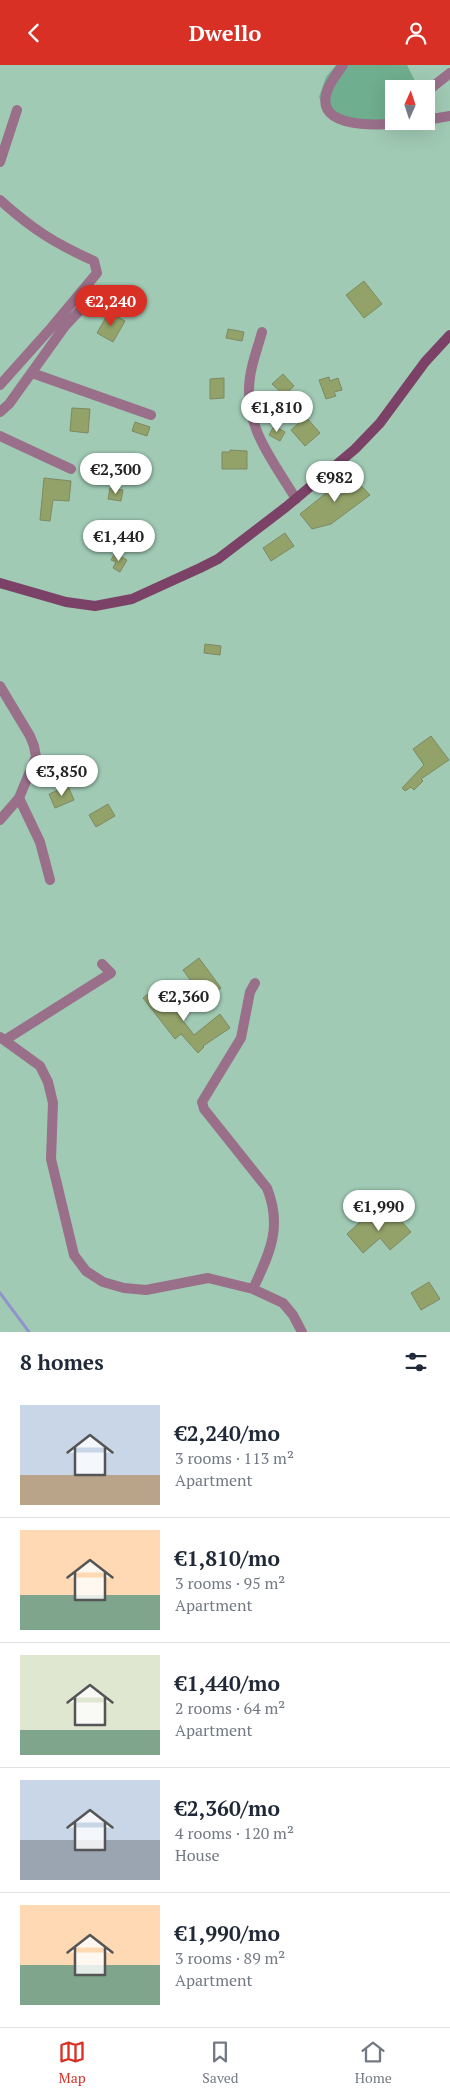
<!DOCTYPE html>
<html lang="en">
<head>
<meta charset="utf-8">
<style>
  :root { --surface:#fff; --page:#f2f2f3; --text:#1f2937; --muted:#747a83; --line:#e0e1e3; --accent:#d93025 }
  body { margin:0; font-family:"PT Serif",serif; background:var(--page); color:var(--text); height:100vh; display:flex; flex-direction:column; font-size:19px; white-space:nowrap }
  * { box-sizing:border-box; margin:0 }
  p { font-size:16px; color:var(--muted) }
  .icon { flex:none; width:28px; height:28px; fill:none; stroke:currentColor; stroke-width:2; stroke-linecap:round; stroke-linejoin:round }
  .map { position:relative; height:1267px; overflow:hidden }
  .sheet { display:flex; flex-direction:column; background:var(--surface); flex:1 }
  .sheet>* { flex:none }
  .needle { width:32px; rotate:3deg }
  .tools { position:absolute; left:385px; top:15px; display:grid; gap:10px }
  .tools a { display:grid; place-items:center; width:50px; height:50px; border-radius:0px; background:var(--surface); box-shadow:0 5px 20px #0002; font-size:25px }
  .price { position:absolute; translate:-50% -42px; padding:0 11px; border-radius:18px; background:#fff; color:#222; font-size:16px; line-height:32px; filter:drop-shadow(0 1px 2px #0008) }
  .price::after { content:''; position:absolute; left:50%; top:30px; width:15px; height:11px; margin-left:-8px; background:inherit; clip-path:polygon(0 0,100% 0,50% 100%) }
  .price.on { background:var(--accent); color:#fff }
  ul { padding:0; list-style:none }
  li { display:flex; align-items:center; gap:15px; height:125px; padding:0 20px }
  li+li { border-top:1px solid var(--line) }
  li span { display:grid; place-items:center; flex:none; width:140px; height:100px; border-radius:0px; color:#555 }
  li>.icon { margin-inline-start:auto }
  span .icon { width:60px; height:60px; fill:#fffc; stroke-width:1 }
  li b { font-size:21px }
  h2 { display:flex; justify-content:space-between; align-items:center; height:60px; padding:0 20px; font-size:21px }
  header { display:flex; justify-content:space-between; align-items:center; height:65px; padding:0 20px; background:var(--accent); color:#fff; font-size:22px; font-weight:700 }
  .tabs { display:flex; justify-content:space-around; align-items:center; height:70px; border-top:1px solid var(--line); background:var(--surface); font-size:14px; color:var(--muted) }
  .tabs a { display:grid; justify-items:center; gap:2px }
  .tabs .on { color:var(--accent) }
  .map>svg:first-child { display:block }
</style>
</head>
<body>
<header><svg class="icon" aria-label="back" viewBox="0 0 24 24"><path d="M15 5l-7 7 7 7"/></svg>Dwello<svg class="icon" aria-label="person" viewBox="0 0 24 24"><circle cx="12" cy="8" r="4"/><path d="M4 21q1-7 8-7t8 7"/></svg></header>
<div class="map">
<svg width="450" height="1267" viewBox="0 0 450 1267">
  <rect width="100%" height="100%" fill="#d6d1a5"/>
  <path fill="#a0cab4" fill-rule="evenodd" d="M0,0H450V1267H0ZM394,24H426V56H394Z"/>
  <path fill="#6fae8e" d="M336,0H407L419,24H394V56L374,59L328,50L319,32L326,12Z"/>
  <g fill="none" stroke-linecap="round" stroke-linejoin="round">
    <path stroke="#9194cb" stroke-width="3" d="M0,1228L29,1267"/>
  </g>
  <path fill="#92a269" stroke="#7e8962" d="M364,216L382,239L364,253L346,230Z
    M125,221L131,231L122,237L116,227Z
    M109,247L125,256L113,277L97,268Z
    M228,264L244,267L242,276L226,273Z
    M283,309L294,321L284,330L272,319Z
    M329,312L330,316L338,313L342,325L334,327L336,331L326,334L319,315Z
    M224,313V333L210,334V314Z
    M72,343L90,344L88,368L70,366Z
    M306,352L320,368L305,381L291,365Z
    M135,357L150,362L147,371L132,366Z
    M274,361L285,367L280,376L269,370Z
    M230,385L247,386V404H222V387H230Z
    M350,409L370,430L331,459L312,464L300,449Z
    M44,413L71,416L69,436L53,435L50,456L40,455Z
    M110,423L123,425L121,436L108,434Z
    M285,468L294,481L271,496L263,483Z
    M115,488L127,495L120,507L113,503L116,497L111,495Z
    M205,579L221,581L220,590L204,588Z
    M431,671L449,695L421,714L423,716L414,725L411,722L405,726L402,723L424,700L413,684Z
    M68,721L74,735L55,743L49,729Z
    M108,739L115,751L96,762L89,750Z
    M199,893L221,923L205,935L183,905Z
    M157,922L194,970L220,949L230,963L203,981L204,982L198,988L181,969L175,974L143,933Z
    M371,1147L381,1158L393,1147L411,1167L390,1185L380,1173L363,1188L347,1169Z
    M429,1217L440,1234L421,1245L411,1228Z"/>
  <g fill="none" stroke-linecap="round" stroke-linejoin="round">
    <path stroke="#996f89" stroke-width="10" d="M343,0C337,9 328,19 326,30C317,69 397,59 417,56
      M426,27L450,8
      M426,55L450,51
      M0,97L17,45
      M0,135C32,164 54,178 94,196L97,208L51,263L0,320
      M262,267C258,282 252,297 250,312C243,361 272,394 296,434
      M32,308L151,350
      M0,347L9,339L65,261L82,243L106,228
      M0,371L71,404
      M0,621L30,671L34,681L36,692L19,733L0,755
      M19,733L40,777L50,815
      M0,972L40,1001L48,1017L53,1038L51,1094L74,1190L86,1206L103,1217L124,1223L146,1225L208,1213L253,1224L283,1238L293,1250L302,1267
      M5,975L111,908L102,899
      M253,1224C269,1189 283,1163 267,1123L204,1044L202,1037L241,973L250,927L255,918"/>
    <path stroke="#7b4167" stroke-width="10" d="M0,518L66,537L95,541L132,534L200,503L218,494L286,442L355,384L380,358L425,297L450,270"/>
  </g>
</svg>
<div class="tools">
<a><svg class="needle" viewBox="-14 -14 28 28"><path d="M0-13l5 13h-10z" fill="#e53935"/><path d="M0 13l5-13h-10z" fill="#747a83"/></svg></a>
</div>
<b class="price on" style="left:111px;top:262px">€2,240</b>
<b class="price" style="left:277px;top:368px">€1,810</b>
<b class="price" style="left:116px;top:430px">€2,300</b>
<b class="price" style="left:335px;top:438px">€982</b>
<b class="price" style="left:119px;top:497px">€1,440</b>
<b class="price" style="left:62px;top:732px">€3,850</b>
<b class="price" style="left:184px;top:957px">€2,360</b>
<b class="price" style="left:379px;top:1167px">€1,990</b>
</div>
<section class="sheet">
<h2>8 homes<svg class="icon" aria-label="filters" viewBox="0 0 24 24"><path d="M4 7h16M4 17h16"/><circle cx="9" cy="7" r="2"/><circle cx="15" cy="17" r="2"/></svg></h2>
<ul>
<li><span style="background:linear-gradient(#c9d6e8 70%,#b9a48a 0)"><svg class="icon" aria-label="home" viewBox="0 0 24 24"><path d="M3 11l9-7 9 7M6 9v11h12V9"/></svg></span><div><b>€2,240/mo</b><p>3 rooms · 113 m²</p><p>Apartment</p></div></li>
<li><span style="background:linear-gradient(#ffd9b3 65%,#7fa58c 0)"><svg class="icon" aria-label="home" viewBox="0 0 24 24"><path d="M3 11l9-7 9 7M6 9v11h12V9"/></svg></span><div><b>€1,810/mo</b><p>3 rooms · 95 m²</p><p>Apartment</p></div></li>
<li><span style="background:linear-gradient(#dfe7d0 75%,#7fa58c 0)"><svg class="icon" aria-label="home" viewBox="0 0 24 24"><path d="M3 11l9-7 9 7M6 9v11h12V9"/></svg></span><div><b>€1,440/mo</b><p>2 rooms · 64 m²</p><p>Apartment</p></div></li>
<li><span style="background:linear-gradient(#c9d6e8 60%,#9aa5b1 0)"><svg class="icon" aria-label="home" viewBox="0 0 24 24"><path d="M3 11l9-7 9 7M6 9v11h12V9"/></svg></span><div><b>€2,360/mo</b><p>4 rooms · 120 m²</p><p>House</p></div></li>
<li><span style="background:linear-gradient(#ffd9b3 60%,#7fa58c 0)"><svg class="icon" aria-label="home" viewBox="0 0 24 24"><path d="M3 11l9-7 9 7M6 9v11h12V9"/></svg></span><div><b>€1,990/mo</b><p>3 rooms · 89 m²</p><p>Apartment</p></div></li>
</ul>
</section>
<nav class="tabs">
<a class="on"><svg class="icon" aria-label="map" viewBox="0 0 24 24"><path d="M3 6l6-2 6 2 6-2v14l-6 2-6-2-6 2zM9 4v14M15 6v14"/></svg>Map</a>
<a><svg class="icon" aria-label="saved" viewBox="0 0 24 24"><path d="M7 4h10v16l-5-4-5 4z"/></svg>Saved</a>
<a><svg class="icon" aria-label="home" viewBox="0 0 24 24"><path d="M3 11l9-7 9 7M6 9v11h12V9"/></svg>Home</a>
</nav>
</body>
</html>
